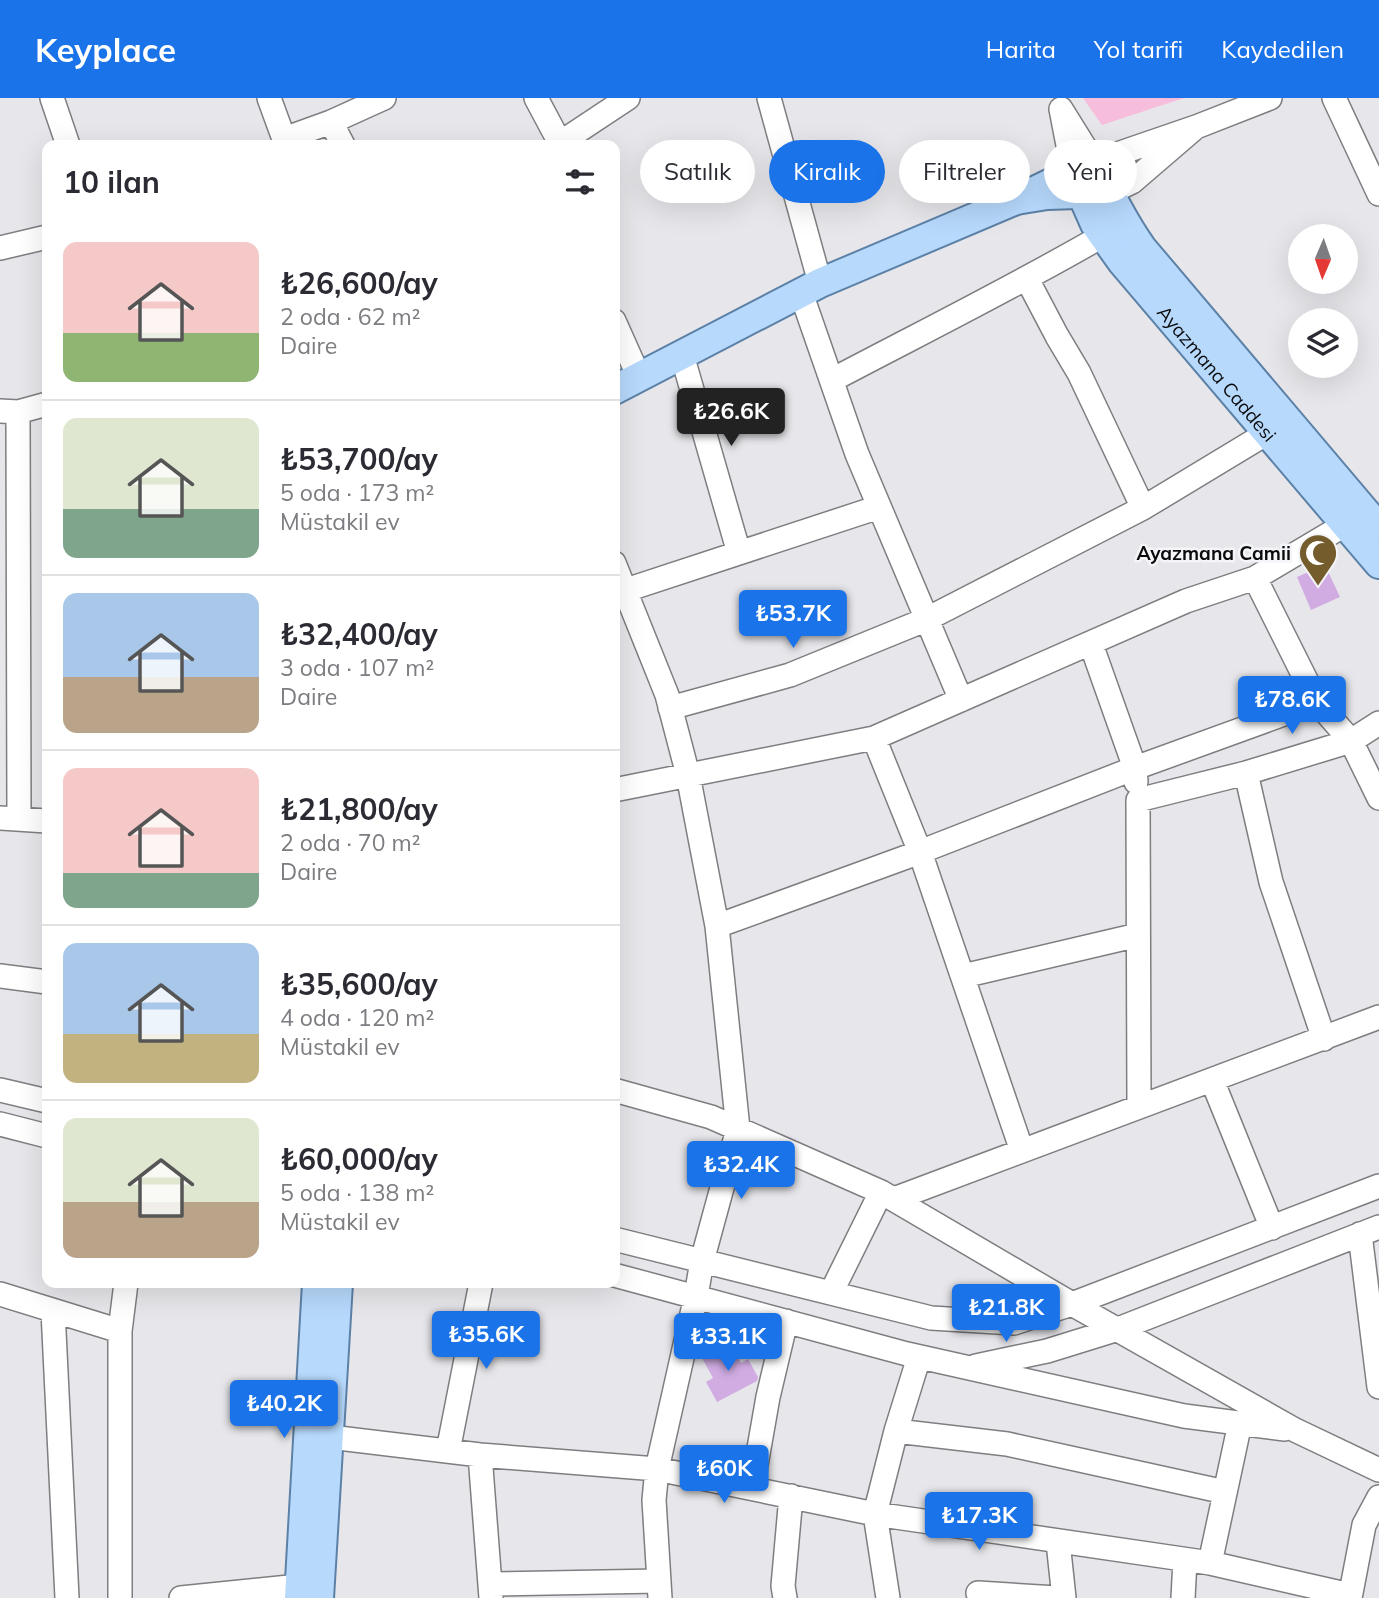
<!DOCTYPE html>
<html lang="tr">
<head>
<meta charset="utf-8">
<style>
  :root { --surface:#fff; --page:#f2f2f3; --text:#2b2b33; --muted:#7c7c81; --line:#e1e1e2; --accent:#1a73e8 }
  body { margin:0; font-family:Mulish,sans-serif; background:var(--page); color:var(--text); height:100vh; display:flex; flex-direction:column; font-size:26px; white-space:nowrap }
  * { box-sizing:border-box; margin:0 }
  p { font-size:23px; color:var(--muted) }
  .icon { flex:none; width:38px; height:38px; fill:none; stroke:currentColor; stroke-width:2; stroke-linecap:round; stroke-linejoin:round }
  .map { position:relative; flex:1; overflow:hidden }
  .sheet { position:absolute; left:42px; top:42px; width:578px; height:1148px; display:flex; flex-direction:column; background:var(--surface); border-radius:14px; box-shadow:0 7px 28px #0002 }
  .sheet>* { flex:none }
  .banner { position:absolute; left:640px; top:42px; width:634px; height:63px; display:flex; gap:14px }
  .needle { width:46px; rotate:182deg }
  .controls { position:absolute; left:1288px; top:126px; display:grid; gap:14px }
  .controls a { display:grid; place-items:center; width:70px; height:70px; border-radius:50%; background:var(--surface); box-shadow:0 7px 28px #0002; font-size:35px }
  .price { position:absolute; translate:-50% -60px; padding:0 16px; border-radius:7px; background:var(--accent); color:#fff; font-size:23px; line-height:46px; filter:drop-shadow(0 2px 4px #0008) }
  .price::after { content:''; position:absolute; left:50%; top:42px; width:21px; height:16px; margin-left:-10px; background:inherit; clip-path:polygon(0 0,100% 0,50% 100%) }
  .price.current { background:#222; color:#fff }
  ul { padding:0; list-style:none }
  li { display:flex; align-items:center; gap:21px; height:175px; padding:0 21px }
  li+li { border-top:2px solid var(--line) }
  li span { display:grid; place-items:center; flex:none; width:196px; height:140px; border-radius:14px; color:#555 }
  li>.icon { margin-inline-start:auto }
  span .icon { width:84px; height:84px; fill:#fffc; stroke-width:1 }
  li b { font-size:30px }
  h2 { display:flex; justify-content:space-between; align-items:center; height:84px; padding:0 21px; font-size:30px }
  .tag { padding:0 24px; border-radius:32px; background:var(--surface); box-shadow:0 7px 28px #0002; font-size:24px; line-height:63px }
  .tag.current { background:var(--accent); color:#fff }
  header { display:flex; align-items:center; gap:42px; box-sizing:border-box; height:98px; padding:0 35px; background:var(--accent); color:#fff }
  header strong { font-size:33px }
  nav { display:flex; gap:38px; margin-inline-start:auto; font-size:24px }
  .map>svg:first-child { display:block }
</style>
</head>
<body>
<header>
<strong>Keyplace</strong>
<nav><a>Harita</a><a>Yol tarifi</a><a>Kaydedilen</a></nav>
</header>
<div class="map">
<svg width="1379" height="1500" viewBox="0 0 1379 1500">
  <rect width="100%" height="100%" fill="#e7e7eb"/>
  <path fill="#f7bddc" d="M1083,0H1184L1102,27Z"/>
  <path fill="#d0ace3" d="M1325,467L1340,499L1311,512L1297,479Z
    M731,1245L741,1265L748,1261L758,1279L757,1283L717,1304L706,1284L713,1280L702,1260Z"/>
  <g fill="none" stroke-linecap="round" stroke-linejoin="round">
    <g stroke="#7e7e81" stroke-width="26">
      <path id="minor" d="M52,0L68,47
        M269,0L284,41L331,24L343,47
        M536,0L560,45
        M769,0L820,185
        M1334,0L1379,96
        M331,24L384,0
        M1196,29L1270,0
        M557,47L628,0
        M1073,73L1061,11L1094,64L1196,29L1132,84L1109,95
        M0,150L47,139
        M1027,181L1057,238L1079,275L1143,410
        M801,195L857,356L961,602
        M614,223L639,279
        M682,257L739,455
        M832,282C923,234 1014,189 1102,138
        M0,313L18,314L47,306
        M18,314L19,721
        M614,465L667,597L688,677L717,828
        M614,496L879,409
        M670,610L790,577L925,522L1143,410L1267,335
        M1379,625L1351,643L1379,700
        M874,640L920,754L1022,1053
        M1246,675L1351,643L1317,604
        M1136,684L1135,670L1317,604L1255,480L1346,426
        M614,692L874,640L1186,503L1255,480
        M0,720L47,723
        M0,878L47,884
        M963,878L1138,837
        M1212,982L1272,1130
        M0,992L47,1003
        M614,992L711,1019L881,1094L1072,1206L1295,1332L1379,1372
        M1139,1009L1138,702L1246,675L1271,784L1324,941
        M0,1026L47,1038
        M894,1101L1379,919
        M1360,1136L1379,1289
        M614,1141L931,1220L1014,1225L1072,1206L1379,1088
        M614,1177L907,1256L1184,1318L1285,1331
        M831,1195L881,1094
        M0,1196L120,1233
        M53,1213L67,1500
        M919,1259L896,1333L1007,1346L1225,1394
        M976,1268L1047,1253L1118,1231L1379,1129
        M1240,1325L1210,1465L1350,1497
        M896,1333L875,1416L1210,1465
        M330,1339L480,1357L657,1371L696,1198L702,1163L738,1031L717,828L912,757L1135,670L1091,546
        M448,1353L481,1185
        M480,1357L491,1500
        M752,1390L768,1299L786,1223
        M1058,1444L1064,1500
        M490,1486L659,1483
        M978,1495L1057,1500
        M120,1500V1233L126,1185
        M181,1500L299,1488
        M660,1500L654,1402L657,1371L875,1416L888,1500
        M785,1500L783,1488L791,1398
        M1183,1500L1185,1462
        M1350,1500L1364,1427L1379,1399"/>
    </g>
    <g stroke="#5c81a7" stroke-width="32">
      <g id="major">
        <path id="s1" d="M1076,83L1095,126L1122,164L1379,466"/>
        <path d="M1109,95L1047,97L1016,102L1094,64C1109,94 1123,123 1142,150L1379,430"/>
        <path d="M614,292L820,185L1016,102"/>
        <path d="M299,1500L317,1185"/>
        <path d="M319,1500L338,1185"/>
      </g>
    </g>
    <use href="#minor" stroke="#fff" stroke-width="23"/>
    <use href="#major" stroke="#b7d9fc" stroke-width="28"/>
  </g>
  <defs>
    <g id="mosque-pin" transform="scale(2.0125)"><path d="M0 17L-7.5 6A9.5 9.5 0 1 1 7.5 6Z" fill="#745c2d" stroke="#f4f5f8"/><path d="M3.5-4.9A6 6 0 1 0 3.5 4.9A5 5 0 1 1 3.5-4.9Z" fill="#fff"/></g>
  </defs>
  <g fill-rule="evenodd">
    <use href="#mosque-pin" x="1318" y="455"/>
  </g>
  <g text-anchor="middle" stroke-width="5" stroke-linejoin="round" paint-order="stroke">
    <g font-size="19" fill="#0b0b0c" stroke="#f4f5f8">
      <text dy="7" stroke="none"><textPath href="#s1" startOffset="240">Ayazmana Caddesi</textPath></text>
    </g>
    <g font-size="19" font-weight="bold" fill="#0b0b0c" stroke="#f4f5f8" text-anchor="end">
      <text x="1291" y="462">Ayazmana Camii</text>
    </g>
  </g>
</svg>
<div class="controls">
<a><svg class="needle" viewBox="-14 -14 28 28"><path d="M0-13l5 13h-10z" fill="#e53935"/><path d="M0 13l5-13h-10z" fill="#7c7c81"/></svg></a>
<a><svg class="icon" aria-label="layers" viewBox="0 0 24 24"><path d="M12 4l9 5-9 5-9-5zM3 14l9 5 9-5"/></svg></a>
</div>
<b class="price current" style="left:731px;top:350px">₺26.6K</b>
<b class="price" style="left:793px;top:552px">₺53.7K</b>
<b class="price" style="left:1292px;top:638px">₺78.6K</b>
<b class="price" style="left:741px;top:1103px">₺32.4K</b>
<b class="price" style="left:1006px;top:1246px">₺21.8K</b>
<b class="price" style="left:486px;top:1273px">₺35.6K</b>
<b class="price" style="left:728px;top:1275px">₺33.1K</b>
<b class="price" style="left:284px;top:1342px">₺40.2K</b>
<b class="price" style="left:724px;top:1407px">₺60K</b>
<b class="price" style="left:979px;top:1454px">₺17.3K</b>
<div class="banner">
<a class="tag">Satılık</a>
<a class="tag current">Kiralık</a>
<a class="tag">Filtreler</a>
<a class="tag">Yeni</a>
</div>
<section class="sheet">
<h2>10 ilan<svg class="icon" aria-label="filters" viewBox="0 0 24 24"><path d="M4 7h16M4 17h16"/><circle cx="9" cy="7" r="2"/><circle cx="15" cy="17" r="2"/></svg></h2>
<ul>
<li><span style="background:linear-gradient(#f6c9c9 65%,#8fb573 0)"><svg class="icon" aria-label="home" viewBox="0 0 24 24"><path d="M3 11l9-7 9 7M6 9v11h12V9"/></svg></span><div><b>₺26,600/ay</b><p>2 oda · 62 m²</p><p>Daire</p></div></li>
<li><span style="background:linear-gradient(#dfe7d0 65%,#7fa58c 0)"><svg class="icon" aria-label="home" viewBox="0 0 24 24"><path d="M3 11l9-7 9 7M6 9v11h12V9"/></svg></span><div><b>₺53,700/ay</b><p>5 oda · 173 m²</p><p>Müstakil ev</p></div></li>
<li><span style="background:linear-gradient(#a9c7e8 60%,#b9a48a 0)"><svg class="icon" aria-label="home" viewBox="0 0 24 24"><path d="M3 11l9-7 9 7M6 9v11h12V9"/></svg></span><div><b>₺32,400/ay</b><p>3 oda · 107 m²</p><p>Daire</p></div></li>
<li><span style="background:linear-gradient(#f6c9c9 75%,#7fa58c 0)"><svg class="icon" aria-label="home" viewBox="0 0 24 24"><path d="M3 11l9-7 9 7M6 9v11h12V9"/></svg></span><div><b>₺21,800/ay</b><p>2 oda · 70 m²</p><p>Daire</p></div></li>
<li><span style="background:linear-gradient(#a9c7e8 65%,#c2b280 0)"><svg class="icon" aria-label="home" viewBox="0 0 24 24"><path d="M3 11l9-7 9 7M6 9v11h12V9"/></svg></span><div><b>₺35,600/ay</b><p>4 oda · 120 m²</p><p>Müstakil ev</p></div></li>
<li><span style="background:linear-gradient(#dfe7d0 60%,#b9a48a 0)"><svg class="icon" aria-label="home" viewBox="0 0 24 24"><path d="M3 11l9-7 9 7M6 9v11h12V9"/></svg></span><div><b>₺60,000/ay</b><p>5 oda · 138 m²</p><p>Müstakil ev</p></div></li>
</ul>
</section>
</div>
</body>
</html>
